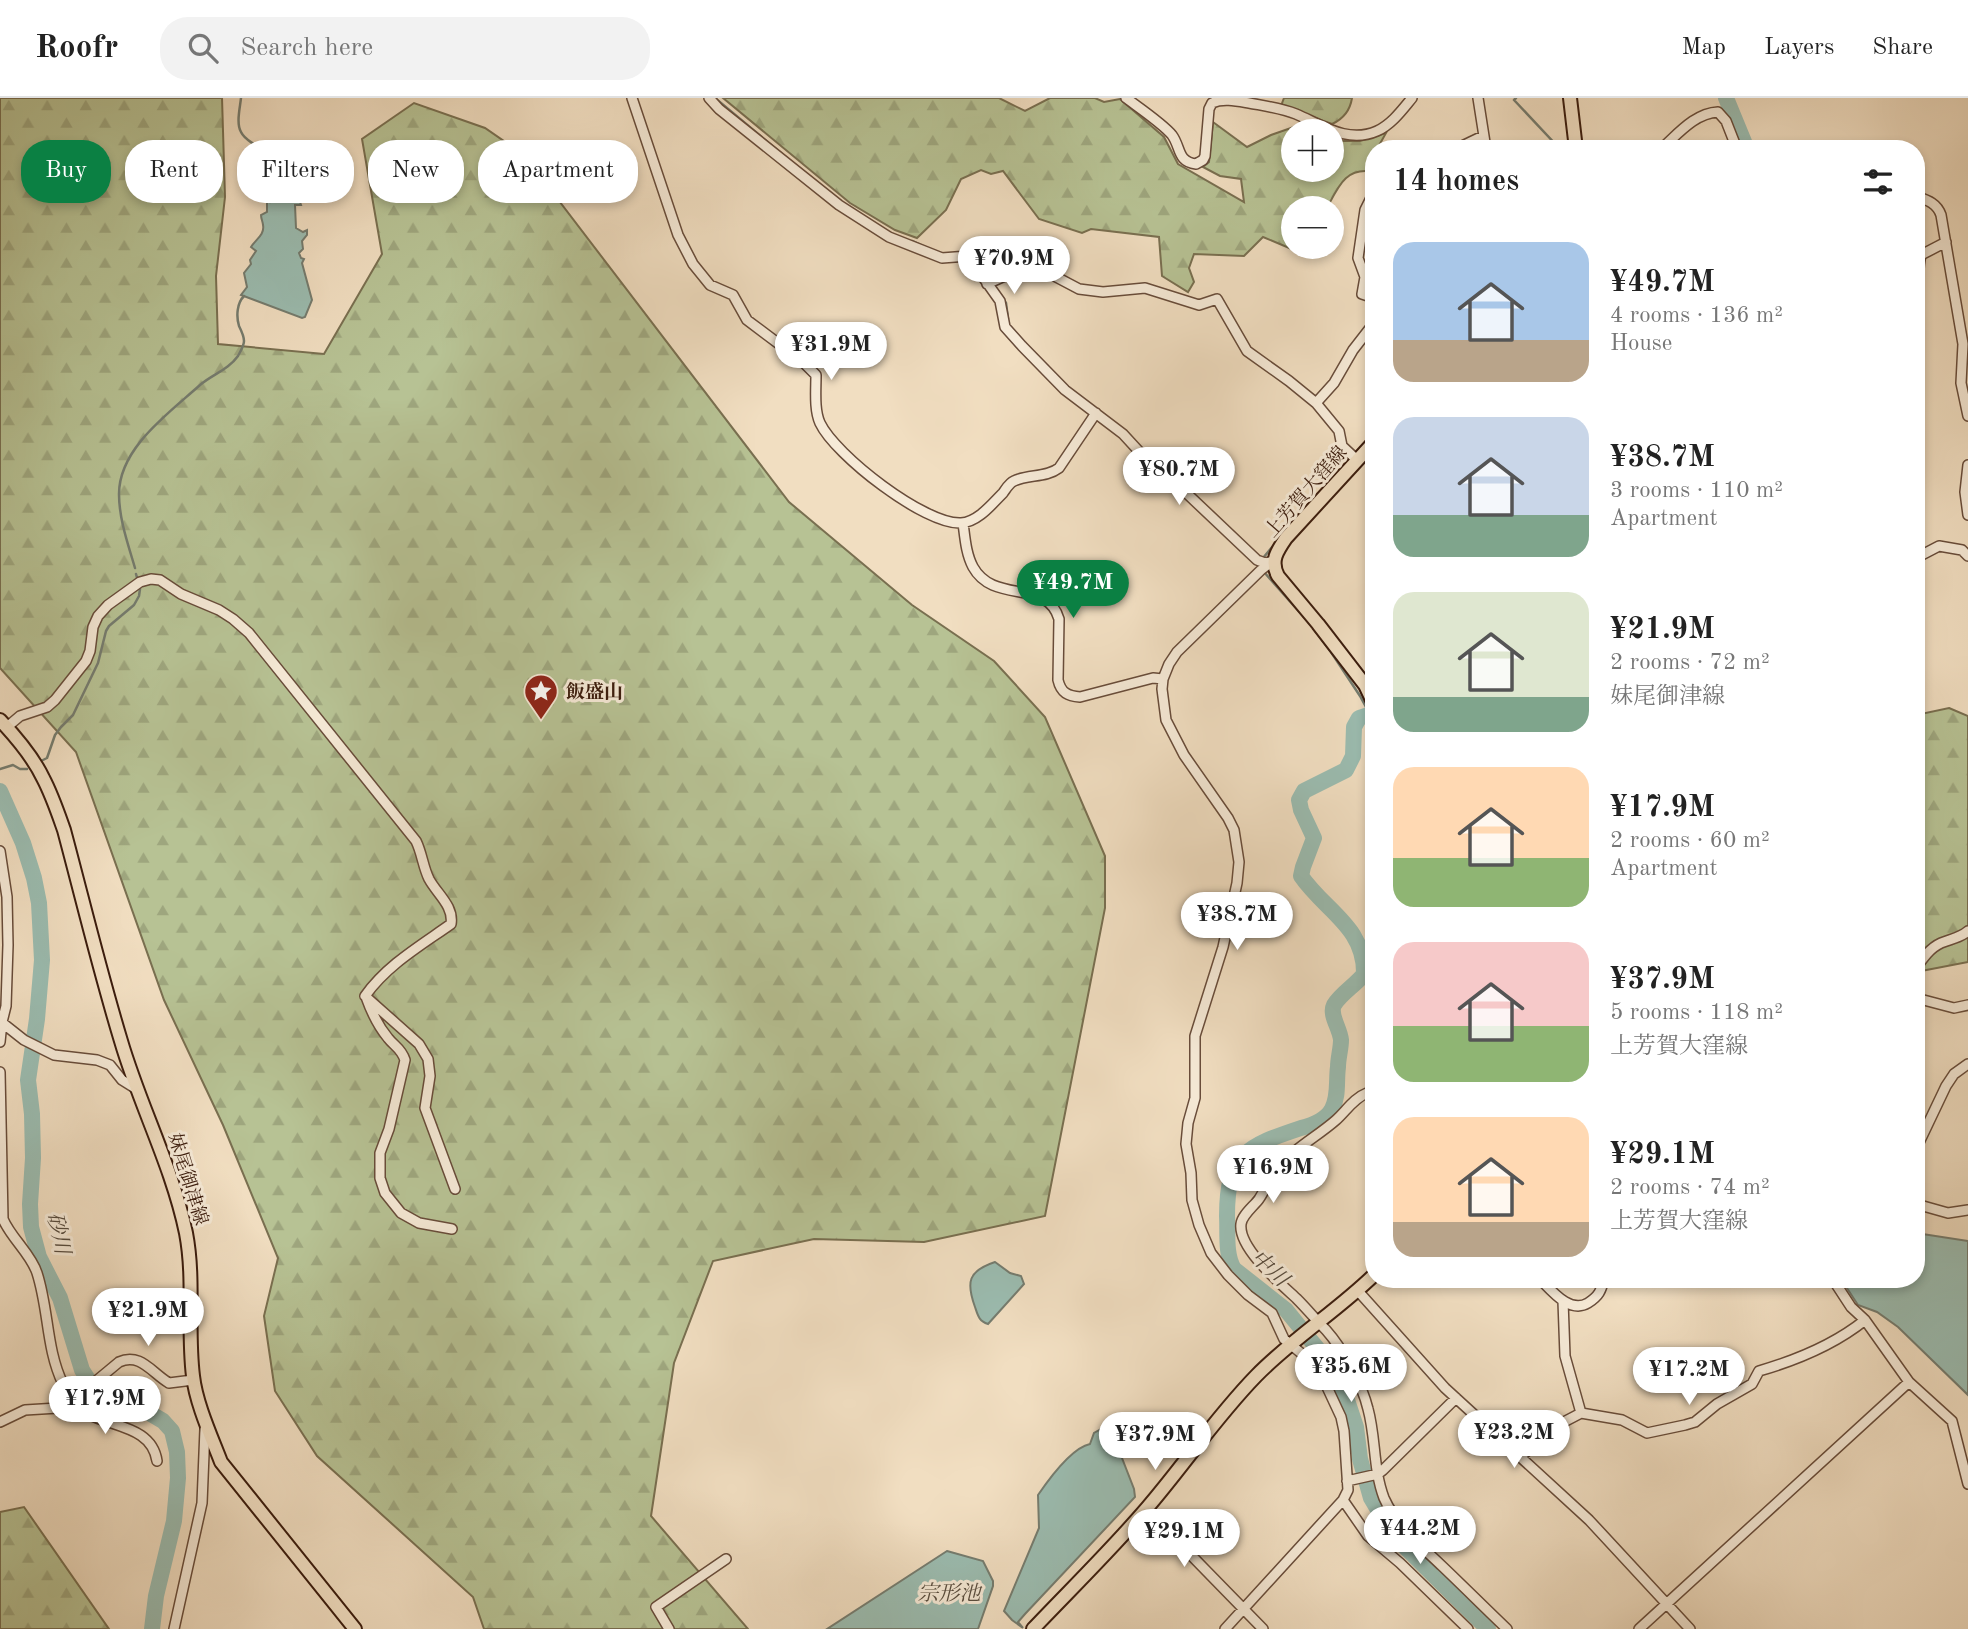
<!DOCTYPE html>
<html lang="en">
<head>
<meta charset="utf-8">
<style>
  :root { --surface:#fff; --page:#f2f2f2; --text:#222; --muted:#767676; --line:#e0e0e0; --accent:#0b8043 }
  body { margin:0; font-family:"Old Standard TT","Noto Serif JP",serif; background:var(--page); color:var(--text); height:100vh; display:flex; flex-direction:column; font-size:26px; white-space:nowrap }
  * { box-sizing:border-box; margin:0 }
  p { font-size:23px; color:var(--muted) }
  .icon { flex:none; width:38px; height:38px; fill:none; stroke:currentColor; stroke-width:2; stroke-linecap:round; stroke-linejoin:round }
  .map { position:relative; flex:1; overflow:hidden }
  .drawer { position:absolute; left:1365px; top:42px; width:560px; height:1148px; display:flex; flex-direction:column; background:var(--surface); border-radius:28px; box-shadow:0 4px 10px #0003 }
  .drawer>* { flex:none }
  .top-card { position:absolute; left:21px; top:42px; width:665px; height:63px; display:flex; gap:14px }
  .buttons { position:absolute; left:1281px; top:21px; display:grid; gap:14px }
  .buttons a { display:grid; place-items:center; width:63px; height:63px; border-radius:50%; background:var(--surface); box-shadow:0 4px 10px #0003; font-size:35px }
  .price { position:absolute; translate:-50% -60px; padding:0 16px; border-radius:24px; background:#fff; color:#222; font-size:23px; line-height:46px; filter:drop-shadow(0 2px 4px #0008) }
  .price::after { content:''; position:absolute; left:50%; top:42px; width:21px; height:16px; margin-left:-10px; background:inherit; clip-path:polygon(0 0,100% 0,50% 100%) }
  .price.current { background:var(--accent); color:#fff }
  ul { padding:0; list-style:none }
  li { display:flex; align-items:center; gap:21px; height:175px; padding:0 28px }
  li span { display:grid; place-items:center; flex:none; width:196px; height:140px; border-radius:21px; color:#555 }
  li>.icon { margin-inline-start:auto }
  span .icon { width:84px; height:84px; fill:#fffc; stroke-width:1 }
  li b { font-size:30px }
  h2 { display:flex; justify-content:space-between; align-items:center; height:84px; padding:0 28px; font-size:30px }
  .chip { padding:0 24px; border-radius:28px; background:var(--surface); box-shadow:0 4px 10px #0003; font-size:24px; line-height:63px }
  .chip.current { background:var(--accent); color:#fff }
  header { display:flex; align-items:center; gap:42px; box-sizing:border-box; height:98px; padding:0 35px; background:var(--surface); border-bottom:2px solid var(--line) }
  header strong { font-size:33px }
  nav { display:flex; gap:38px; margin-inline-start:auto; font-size:24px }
  .search { width:490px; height:63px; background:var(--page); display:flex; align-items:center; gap:18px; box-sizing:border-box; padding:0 24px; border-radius:28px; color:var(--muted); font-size:26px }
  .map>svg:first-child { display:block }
</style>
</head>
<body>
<header>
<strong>Roofr</strong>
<div class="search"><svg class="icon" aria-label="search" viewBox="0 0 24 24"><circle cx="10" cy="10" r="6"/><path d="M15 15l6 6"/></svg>Search here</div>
<nav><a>Map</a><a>Layers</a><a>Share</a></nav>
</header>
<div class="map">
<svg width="1968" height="1531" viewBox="0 0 1968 1531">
  <defs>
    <pattern id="forest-firs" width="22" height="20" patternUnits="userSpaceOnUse" patternTransform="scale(1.75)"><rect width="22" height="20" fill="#b7c294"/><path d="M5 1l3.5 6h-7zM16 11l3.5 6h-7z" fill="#9ea67e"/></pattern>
  </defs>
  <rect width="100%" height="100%" fill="#f1dec1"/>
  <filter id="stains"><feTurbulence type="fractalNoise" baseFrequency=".00286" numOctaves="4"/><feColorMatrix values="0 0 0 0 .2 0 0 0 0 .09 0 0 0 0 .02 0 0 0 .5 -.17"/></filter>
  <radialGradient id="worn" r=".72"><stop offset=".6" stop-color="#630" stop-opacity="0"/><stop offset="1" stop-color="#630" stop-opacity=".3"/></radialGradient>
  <path fill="url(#forest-firs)" stroke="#796f50" stroke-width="2" d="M0,0H222L225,99L216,178L218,246L324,256L382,156L362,41L414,5L485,30L524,57L789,404L912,507L994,563L1045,619L1105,758V810L1045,1118L924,1144L814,1141L713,1163L674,1265L651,1418L748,1531H484L473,1499L317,1358L275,1293L264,1218L278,1160L223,1027L164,902L76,654L0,570Z
    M723,0H999L1025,13L1050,0H1095L1104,4L1120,1L1164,39L1178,66L1244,104L1241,81L1220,78L1203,69L1209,64L1213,24L1247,49L1271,37L1305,25L1325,33H1293V72H1332V36L1343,43H1360L1386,35L1377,51H1374V74C1346,68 1338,89 1327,110H1293V149H1297L1294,152L1263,139L1244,158L1194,156L1189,170L1194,184L1188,194L1162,178L1159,139L1091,131L1082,135L1039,121L1003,73L991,76L981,72L961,81L946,112L917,140L895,132L850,105Z
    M1284,0H1352C1350,13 1343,21 1332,26L1281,8Z
    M1949,610L1968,618V864L1916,874V617Z
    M24,1409L109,1531H0V1414Z"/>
  <path fill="#9bbcb0" stroke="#757c6f" stroke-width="2" d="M288,93L293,96L292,101L296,104H300L301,107H295L296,130L303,134L307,132V137L302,143L303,151L299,155L301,160L304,161L302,165L312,202L305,219L302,220L241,197L247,189L244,175L251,166L250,162L256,153L251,149C255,142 265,137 263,127C263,124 261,121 261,117L267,114V102L275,98L279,102L289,97Z
    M1916,1135L1968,1143V1297L1898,1229L1877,1214L1858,1207L1841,1181H1916Z
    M995,1164L1010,1175L1021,1178L1024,1186L988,1226C979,1223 978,1218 975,1209C966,1184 968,1173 995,1164Z
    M1103,1330H1108L1113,1337L1134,1391L1135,1399L1025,1516L1018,1524L1023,1530L1012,1522L1004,1513L1039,1430L1038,1397C1049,1381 1071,1350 1090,1346L1094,1335Z
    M947,1453L983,1463L993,1483V1488L978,1531H827Z"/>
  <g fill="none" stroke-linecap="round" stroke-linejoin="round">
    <path stroke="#757c6f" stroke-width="2.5" d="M241,0C240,10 236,25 241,34C246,45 261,46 264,59C267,69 261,81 261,92L270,104
      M715,0L782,56
      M1516,0L1514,2L1560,51
      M912,143L925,149
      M1003,201L1006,205L1008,221
      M1003,233L1017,249
      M1263,460L1279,441
      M135,470C128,446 119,421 119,396C119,350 169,315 200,287C213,276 228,272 238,258C240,254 244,248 244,243C244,238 241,232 239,228C236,218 237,205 244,198
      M1264,474L1310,526L1331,554L1360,598L1366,609L1368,616
      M41,663L47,660L55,637L61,629L73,617L98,565L106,533L109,528L134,507L139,498L140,491L136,476
      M0,671L13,667L20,671H27"/>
    <path stroke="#9bbcb0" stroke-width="16" d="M1726,0L1747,51
      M1374,615L1359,620L1354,629L1353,658L1346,672L1304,693L1299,702L1301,712L1314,740L1303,769L1301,778C1325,813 1365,829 1364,876C1356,887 1341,895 1334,907C1329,917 1340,930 1341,942C1341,951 1338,960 1338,969C1336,983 1339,998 1332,1011C1326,1022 1313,1027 1301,1030C1247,1048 1227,1056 1227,1118C1228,1134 1225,1157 1234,1171L1286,1212L1330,1266L1344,1293L1356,1329L1360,1361L1371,1400L1393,1437L1488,1531
      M0,693L23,745L34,780L39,805L42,862L37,921L28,982L32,1016L33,1060L30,1106L31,1129L39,1159L60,1200L82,1272L91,1286L106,1301L141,1310L163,1323L172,1333L177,1354L178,1380L174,1423L156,1498L152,1531"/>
    <g stroke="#684c3a" stroke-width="12">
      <path id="minor" d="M632,0L678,137L693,166L710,187L733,197L747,222L803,264L816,277C816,292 814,312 820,325C835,357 925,427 961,425C978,424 992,406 1003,395C1006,391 1009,385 1014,383C1028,376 1046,380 1059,370L1096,315
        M709,0L719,11L839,107L889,139L942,160L968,158L1000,203L1005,229L1022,248L1065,292L1123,336L1146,361L1161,371L1257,462L1265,465L1273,463
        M1126,0C1138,9 1163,26 1172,37C1181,49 1177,64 1196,66L1203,62L1205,58L1209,11L1212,5C1223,0 1237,3 1249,5C1265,8 1281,10 1296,16C1322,27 1348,46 1377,33C1392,26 1402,12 1412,0
        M1478,0L1486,51
        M1456,51L1483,38
        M1661,51C1678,36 1695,15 1718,14L1726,23L1737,51
        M1374,94L1365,112L1358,160L1365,179L1362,196L1374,200
        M1916,98C1927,102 1937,105 1941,117L1963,246L1961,285L1968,318
        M987,186L1007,177L1043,172L1079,191L1103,194L1145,190L1199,207L1217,201L1247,253L1289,283L1316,305L1339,333L1342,348L1357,362
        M1916,200C1920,186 1917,172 1921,157L1946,144
        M1316,305L1334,285L1353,252L1374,225
        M1968,367L1965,394L1968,417
        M963,425C965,440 966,456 973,469C994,507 1047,480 1059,521L1058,582C1061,595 1068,598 1080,599L1153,580L1163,581
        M1916,460L1939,448L1962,452L1968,458
        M7,629L20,618L47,609L55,602L86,563L90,553L93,529L98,518L108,507L140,484L151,481L160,482L181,496L219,512L233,521L249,535L416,743C422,755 423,769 429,781C437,796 454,808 451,826C420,848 387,867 365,898L419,946L428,961L430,978L425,1010L455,1091
        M0,753L7,799L8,847L6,908L2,924L0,944
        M1916,870C1923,860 1930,850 1941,845C1950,841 1960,840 1968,833
        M366,899C371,913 378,928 388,940C395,949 401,950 405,962L389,1031L380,1055V1080L385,1095L401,1115L419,1125L452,1131
        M1916,900L1954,910L1968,907
        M0,923L24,942L54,957L97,962L110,967L122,982L138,992
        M0,974L3,1121C11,1140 31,1156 37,1175C49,1212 46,1251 63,1286C66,1292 69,1299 73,1305C97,1331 151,1322 157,1363
        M1367,995C1354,1000 1346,1013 1336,1022C1319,1037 1297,1049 1282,1065C1271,1075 1267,1089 1259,1101C1254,1108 1242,1117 1241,1126C1238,1150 1281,1186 1297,1201C1307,1211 1316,1222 1326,1232C1343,1251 1362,1286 1368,1311C1376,1340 1373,1371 1384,1400C1396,1427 1421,1448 1442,1468C1464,1489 1485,1510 1507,1531
        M1916,1051L1946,988L1954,976L1968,966
        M1916,1106L1948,1115L1968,1112
        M1540,1181C1552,1193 1570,1216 1588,1205C1599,1198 1601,1193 1604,1181
        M1835,1181L1834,1183L1851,1209L1865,1222L1909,1284L1952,1323L1968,1386
        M1358,1193L1445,1290L1589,1422L1690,1531
        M1563,1203L1565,1258L1581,1315
        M0,1324L25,1312L58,1310L72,1303L119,1264C140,1254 152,1275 169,1285L193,1282
        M1521,1358L1560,1326L1581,1315L1622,1322L1647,1335L1685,1327L1695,1324L1717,1306L1752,1286L1759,1273C1797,1262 1834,1247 1865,1222
        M1347,1383L1378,1376L1383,1372L1456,1300
        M1343,1402L1368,1438L1400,1465L1468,1531
        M1146,1411L1263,1531
        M174,1531L202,1405L205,1331
        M669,1531L656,1509L726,1461
        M1225,1531L1343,1402L1348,1392L1344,1333L1341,1319L1327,1289L1313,1265L1284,1241L1272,1215L1248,1197L1228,1177L1211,1155L1199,1127L1192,1102L1191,1075L1186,1046L1188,1025L1195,1000V938L1223,849L1237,785L1239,764L1234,732L1228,720L1184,657L1166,622L1162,591L1163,581L1169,566L1177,554L1261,472L1273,463
        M1639,1531L1909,1284"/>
    </g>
    <g stroke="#3b1c0d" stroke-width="16">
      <path id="major" d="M1570,0L1576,51
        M1374,344L1286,440C1277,453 1270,463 1278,478L1318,526L1365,587L1374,606
        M0,622C16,639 33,659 43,680C52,697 58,715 64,732C83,803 100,874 121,943C140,1008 172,1068 186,1135C195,1182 187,1230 193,1278C196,1305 211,1338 221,1364L355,1531
        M1033,1531C1071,1491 1111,1452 1147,1410C1184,1367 1216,1319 1256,1278C1292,1241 1337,1213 1374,1177"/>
    </g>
    <use href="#minor" stroke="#f6ead7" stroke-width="9"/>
    <use href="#major" stroke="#f1dec1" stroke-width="12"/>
  </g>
  <defs>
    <g id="sight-pin" transform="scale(1.75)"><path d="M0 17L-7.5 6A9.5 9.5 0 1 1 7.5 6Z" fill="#8f2418" stroke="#f6ead7"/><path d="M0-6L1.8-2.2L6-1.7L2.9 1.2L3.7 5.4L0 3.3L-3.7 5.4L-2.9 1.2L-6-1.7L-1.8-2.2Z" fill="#fff"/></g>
  </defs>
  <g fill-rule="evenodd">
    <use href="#sight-pin" x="541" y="593"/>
  </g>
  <g text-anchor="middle" stroke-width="6" stroke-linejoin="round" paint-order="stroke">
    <g font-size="19" fill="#3b1c0d" stroke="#f6ead7">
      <text transform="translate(1305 393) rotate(-49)" y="7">上芳賀大窪線</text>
      <text transform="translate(189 1081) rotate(73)" y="7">妹尾御津線</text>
    </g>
    <g font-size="19" font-weight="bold" fill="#3b1c0d" stroke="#f6ead7" text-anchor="start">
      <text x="566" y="600">飯盛山</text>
    </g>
    <g font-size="21" font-style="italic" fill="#584c3e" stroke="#f6ead7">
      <text transform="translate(59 1135) rotate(78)" y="7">砂川</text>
      <text transform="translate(1270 1170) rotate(43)" y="7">中川</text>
      <text x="949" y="1502">宗形池</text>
    </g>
  </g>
  <rect width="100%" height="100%" filter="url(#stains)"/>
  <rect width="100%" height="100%" fill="url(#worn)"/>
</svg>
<div class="buttons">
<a>+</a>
<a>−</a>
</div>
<b class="price" style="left:1014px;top:198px">¥70.9M</b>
<b class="price" style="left:831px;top:284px">¥31.9M</b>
<b class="price" style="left:1179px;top:409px">¥80.7M</b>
<b class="price current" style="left:1073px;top:522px">¥49.7M</b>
<b class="price" style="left:1237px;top:854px">¥38.7M</b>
<b class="price" style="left:1273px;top:1107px">¥16.9M</b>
<b class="price" style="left:148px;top:1250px">¥21.9M</b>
<b class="price" style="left:1351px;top:1306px">¥35.6M</b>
<b class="price" style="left:1689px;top:1309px">¥17.2M</b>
<b class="price" style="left:105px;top:1338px">¥17.9M</b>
<b class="price" style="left:1514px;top:1372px">¥23.2M</b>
<b class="price" style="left:1155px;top:1374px">¥37.9M</b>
<b class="price" style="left:1420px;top:1468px">¥44.2M</b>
<b class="price" style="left:1184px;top:1471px">¥29.1M</b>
<div class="top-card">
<a class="chip current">Buy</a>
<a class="chip">Rent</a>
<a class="chip">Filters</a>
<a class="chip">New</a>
<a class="chip">Apartment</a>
</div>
<section class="drawer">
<h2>14 homes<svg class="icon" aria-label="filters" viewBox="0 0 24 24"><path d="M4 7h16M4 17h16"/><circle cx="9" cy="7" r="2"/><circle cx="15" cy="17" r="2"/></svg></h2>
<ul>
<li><span style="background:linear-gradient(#a9c7e8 70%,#b9a48a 0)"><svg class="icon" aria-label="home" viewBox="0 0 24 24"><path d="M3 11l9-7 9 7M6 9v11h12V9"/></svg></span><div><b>¥49.7M</b><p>4 rooms · 136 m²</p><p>House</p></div></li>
<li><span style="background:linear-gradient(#c9d6e8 70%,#7fa58c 0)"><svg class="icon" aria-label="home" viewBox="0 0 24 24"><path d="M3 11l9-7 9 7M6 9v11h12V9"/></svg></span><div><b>¥38.7M</b><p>3 rooms · 110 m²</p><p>Apartment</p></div></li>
<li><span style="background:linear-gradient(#dfe7d0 75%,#7fa58c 0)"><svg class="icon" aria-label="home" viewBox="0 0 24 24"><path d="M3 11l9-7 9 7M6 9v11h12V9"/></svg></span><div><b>¥21.9M</b><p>2 rooms · 72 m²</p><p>妹尾御津線</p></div></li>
<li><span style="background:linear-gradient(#ffd9b3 65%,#8fb573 0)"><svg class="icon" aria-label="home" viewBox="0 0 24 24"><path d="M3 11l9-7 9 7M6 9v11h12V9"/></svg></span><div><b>¥17.9M</b><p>2 rooms · 60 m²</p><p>Apartment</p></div></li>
<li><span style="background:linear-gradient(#f6c9c9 60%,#8fb573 0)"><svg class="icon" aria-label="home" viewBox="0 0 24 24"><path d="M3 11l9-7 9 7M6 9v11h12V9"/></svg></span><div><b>¥37.9M</b><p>5 rooms · 118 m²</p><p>上芳賀大窪線</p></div></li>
<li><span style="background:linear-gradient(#ffd9b3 75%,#b9a48a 0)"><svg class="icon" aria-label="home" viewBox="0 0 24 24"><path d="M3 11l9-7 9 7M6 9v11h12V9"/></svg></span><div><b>¥29.1M</b><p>2 rooms · 74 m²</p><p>上芳賀大窪線</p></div></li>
</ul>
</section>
</div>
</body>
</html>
